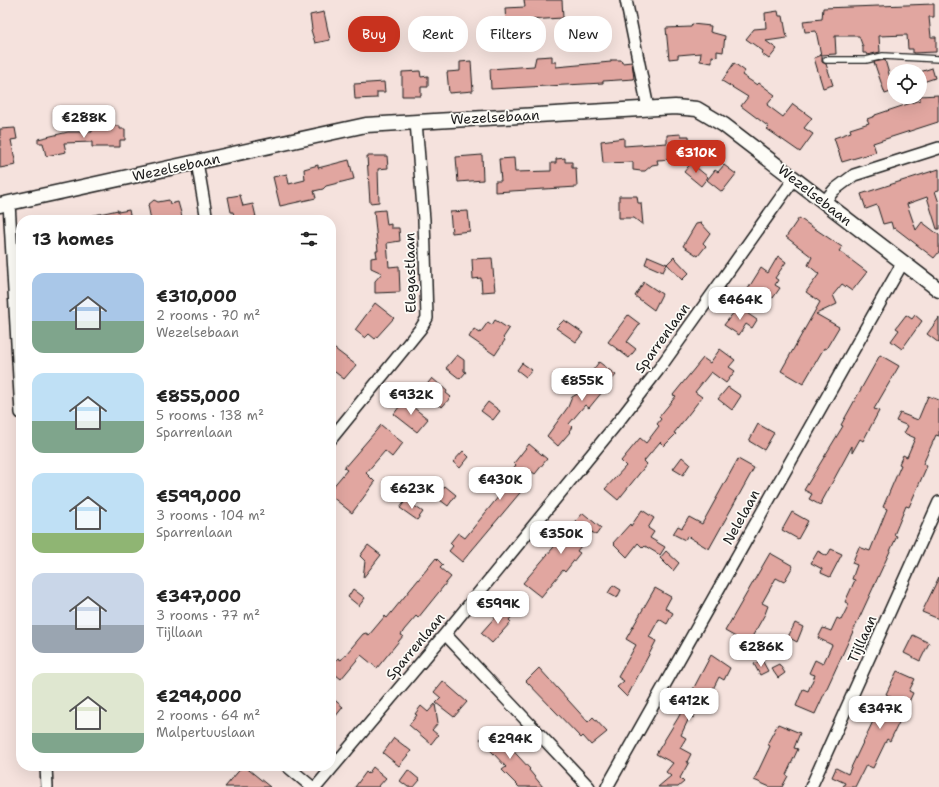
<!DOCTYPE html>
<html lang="en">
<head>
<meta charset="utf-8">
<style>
  :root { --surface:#fff; --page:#f6f6f6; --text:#222; --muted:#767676; --accent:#c8321e }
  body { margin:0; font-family:"Shantell Sans",sans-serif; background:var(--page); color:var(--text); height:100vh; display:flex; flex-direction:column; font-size:15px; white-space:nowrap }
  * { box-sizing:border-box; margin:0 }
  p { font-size:13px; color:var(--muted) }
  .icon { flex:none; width:22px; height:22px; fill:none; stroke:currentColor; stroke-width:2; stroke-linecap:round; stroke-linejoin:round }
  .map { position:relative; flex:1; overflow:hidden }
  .side { position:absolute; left:16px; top:215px; width:320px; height:556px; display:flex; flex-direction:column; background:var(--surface); border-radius:16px; box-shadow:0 4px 16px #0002 }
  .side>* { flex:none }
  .top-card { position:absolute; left:348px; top:16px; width:380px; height:36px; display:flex; gap:8px }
  .tools { position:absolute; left:887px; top:64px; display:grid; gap:8px }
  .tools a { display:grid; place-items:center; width:40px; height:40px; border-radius:50%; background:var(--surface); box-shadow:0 4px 16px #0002; font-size:20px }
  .price { position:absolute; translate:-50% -34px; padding:0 9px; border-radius:8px; background:#fff; color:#222; font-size:13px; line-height:26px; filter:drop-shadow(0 1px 2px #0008) }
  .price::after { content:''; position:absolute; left:50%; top:24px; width:12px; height:9px; margin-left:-6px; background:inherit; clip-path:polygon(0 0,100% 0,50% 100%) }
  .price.active { background:var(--accent); color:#fff }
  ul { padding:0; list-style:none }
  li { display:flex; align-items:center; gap:12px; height:100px; padding:0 16px }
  li span { display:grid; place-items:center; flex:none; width:112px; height:80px; border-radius:12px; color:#555 }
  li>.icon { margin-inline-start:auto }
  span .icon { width:48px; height:48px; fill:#fffc; stroke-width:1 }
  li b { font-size:17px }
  h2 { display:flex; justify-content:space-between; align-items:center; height:48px; padding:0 16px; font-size:17px }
  .chip { padding:0 14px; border-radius:16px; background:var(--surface); box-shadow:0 4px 16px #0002; font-size:14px; line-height:36px }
  .chip.active { background:var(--accent); color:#fff }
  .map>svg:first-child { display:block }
</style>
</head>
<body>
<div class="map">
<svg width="939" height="787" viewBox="0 0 939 787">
  <rect width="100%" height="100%" fill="#f5e2dd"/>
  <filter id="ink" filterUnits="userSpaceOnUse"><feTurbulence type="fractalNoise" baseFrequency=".025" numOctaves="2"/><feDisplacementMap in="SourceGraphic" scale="8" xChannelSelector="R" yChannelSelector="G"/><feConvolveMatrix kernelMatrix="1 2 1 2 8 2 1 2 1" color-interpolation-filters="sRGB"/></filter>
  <g filter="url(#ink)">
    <path fill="#e1a6a0" stroke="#1c1c1c" d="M524,0H562L563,18L528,20V23L506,24L505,8L525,7Z
      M934,4V17H929L931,37H936V52L913,53V49H908L907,35L879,36L880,52L867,55L866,53H863V47L859,36H835L836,54L821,55L816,31L805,32L803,21L822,19L823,8Z
      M778,11L779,16H783L787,38L766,41L777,49L769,59L762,54L763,51L746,39L754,29L766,28L765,13Z
      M324,12L330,40L315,43L311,30L312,29L310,15Z
      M692,24L711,26L710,32L725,36L723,52L717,51V57L712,56V63L700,61L701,53L678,55V58L669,59L666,28L691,27Z
      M822,55V62L826,64L833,85L823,88L814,58Z
      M552,56V62H556V67L611,62V60H621L622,63L632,62L634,79L603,81V83L491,89L490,69L534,66L536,57Z
      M885,60L891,81L894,80V91L885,94L874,62Z
      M471,61L473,91L449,93L447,72L460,71V62Z
      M734,63L745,71L742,75L757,85L759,83L775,95L767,105L783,117L793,104L812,118L804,128L813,134L800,152L767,129L769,127L741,106L748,97L722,81Z
      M932,68L935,78L920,83V72Z
      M420,71L421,77L428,76V87H421V96H402V72Z
      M384,82L385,92H377V98L355,99L354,84Z
      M938,95V122L873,143L876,152L842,162L834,138L851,132L850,129L869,123L867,119L875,116V115L920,100V96Z
      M109,126H120V129H125V140H120V147H92V142L64,143L66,152L46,156L43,143H38V139L68,132H92V127Z
      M15,128L17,139L11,140L16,165L0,168V129Z
      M681,134V136H689L691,161L677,162V159L657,160L658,164L652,165L645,171H641L633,170V162L603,163L601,141L624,138V146L667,143V135Z
      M482,155L483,180L458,182L456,157Z
      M367,156H387L388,168L378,169L379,202L370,203Z
      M514,158L515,172L551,171V163H556V159L565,158V162H572V168H576L577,187L495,192V181H501L499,159Z
      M349,160L354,179L326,186L323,189L314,191L316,198L280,206L273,177L287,174L289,184L305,180L304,169L318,165V168Z
      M691,163L708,177L701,186L684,172Z
      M724,165L736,174L722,192L707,180L715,170L718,172Z
      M939,169V190L935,191L939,203V229H937L927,197L907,204L916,230L922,222L939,235V252L934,258L895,228L893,229L891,222L883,224L877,205L866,209L861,194Z
      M240,195L243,206L253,204L256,217L235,220L233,212H231L228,197Z
      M619,196H637L638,203H641L643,225L634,218H619Z
      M154,200L158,202L169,200L170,204L178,202L183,220H151L148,205Z
      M118,210V212L129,210L131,220H90V216Z
      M385,210L387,225L391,224V228H399L400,241L387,243L389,267L399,266L400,292L375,293V281L382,273L371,268V258L377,257L376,251H378L374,211Z
      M468,211L470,231L452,233L450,212Z
      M799,218L842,247L839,251L867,272L852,291L842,284L833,295L837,304L816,314L839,327L826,349L824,348L803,384L781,371L820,302L806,292L819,274L808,265L812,257L786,237Z
      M701,223L710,233L703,243L706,246L698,256L683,246L696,224Z
      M648,256L667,264L674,257L689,273L682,280L667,264L663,272L645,264Z
      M778,256L786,262L775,278L778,280L775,285L780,288L773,298L768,295L763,303L746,292L761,268L768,273Z
      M492,258L495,291L482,292L481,278L473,279L472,259Z
      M644,282L662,294L654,310L635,296Z
      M375,303L394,318L375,339L369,334L365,338L355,330Z
      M738,307L757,320L752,328L746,324L739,335L724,325Z
      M628,315L640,324L627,342L636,349L629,358L608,342Z
      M906,315L912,319L915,315L922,321L902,349L891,341L899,330L896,328Z
      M939,318V343L927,334Z
      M495,320L509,329L503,338L505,340L495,355L469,337L474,329L480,333L488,322L492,325Z
      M564,320L583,333L576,342L556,328Z
      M331,346L356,365L344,379L331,369Z
      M720,349L735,360L729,367L735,371L726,383L711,372L695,392L702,397L674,433L676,434L664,446L660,442L644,461L647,464L618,500L605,489L626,466L621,461L640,438L646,443L659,426L657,424L661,419L659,417L676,396L673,395L703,358L710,363Z
      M457,355L464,360V371L466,372L460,379L446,368Z
      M880,355L899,366L874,409L879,411L863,441L860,439L852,453V446L820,505L809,499L812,494L804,490L843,426L841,425Z
      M599,362L616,375L589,408L585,405L569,424L572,427L569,431L570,432L558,446L547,436L568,407L572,397L579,393L592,376L590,374Z
      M522,363L532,370L526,377L517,370Z
      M432,378L447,391L446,393L451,397L442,407L440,405L438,406L421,392Z
      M728,387L741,396L732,410L718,399Z
      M928,396L939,400V436L936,435L923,464L927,466L909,507L906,506L894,535L897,536L815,714L796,706L803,689L808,691L815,675L809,673L815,660L823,664L832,645L818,638L823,628L831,631L837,618L841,620L849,604L845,602L855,580L852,579L857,565L852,563L859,547L870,551L887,509L883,507L901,465L899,464L903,455L907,457L915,438L904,433L908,426L896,421L900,413L918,420Z
      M404,400L428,419L417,432L394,414Z
      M488,402L500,411L493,420L481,411Z
      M758,424L774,433L764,450L749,441Z
      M381,425L403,443L392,457L385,451L366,473L375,482L352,513L331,496V489L347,470L344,468Z
      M529,444L547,459L535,474L532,472L521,485L524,488L462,562L449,551L453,546L450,543L458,533L465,538L499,496L494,490L516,465L514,463Z
      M463,451L469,457L460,468L453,462Z
      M682,457L690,464L683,475L673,469Z
      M738,459L754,468L709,549L687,536L685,540L673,534L678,526L682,528L689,517L702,524Z
      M445,486L456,495L448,506L436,497Z
      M406,500L423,512L417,520L400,508Z
      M642,510L654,518L648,528L654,532L650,538L665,547L660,555L645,546L643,548L638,543L627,557L613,543L630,524L631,526Z
      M792,512L808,521L798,539L782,530Z
      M583,513L601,528L596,535L592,532L577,551L580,553L565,572L563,570L541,597L523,583Z
      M368,545L381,555L363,578L365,561L360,556Z
      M831,549L842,554L830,577L821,573L822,569L811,563L818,551L827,556Z
      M666,551L679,563L673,571L660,558Z
      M770,553L793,566L784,582L776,578L762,603L768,606L765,614L748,644L725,631Z
      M436,558L443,565L440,568L451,577L418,618L416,616L404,630L401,635L403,636L377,668L361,655L341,679L331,671V666L338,658L341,660L363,634L366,633L369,635L385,616L387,618Z
      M939,577V619L922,612Z
      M613,585L621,590L617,598L608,593Z
      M655,588L671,597L665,608L673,613L667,624L659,619L649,637L656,641L627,697L617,687L624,681L618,677L636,645L626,639Z
      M353,589L365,598L359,606L348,597Z
      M505,606L514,614L509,620L511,622L492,643L481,633Z
      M795,623L803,627L797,642L788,637Z
      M913,635L929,643L920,661L904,653Z
      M711,655L730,668L724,680L719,677L712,691L709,689L693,718L690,716L681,735L686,738L680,748L691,754L687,762H689L680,778L684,782L678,787H658L671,776L666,772L673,763L656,754L678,718Z
      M762,660L768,671L760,675L754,664Z
      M779,664L785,673L778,678L771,668Z
      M539,668L588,722L593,717L607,732L591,745L583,736L581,738L526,681Z
      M897,671L915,679L909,691L913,693L908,704L890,741L887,739L873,768L866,765L855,787H843L845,783L832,777L836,768L848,774L876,715L882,717L891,697L886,694Z
      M443,681L467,702L454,717L436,703L441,698L434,692Z
      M331,697L343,707L331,722Z
      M435,704L438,723L432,730L438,735L431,744L409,725L417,715L415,714L421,706L428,712Z
      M778,724L800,733L794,748L798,749L786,775L788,776L782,787H770L754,780L770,746L767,744Z
      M494,726L506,738L504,740L506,743L530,769L529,770L543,787H519L502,770L506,767L480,739Z
      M394,738L411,751L399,766L383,753Z
      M243,766H244L270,787H225Z
      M373,767L386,778L378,787H355L366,772L368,774Z
      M408,770L420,780L414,787H408L400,781Z"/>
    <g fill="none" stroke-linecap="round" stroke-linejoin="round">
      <g stroke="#1c1c1c" stroke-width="8">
        <path id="service" d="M826,60H866L883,56L939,59"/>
      </g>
      <g stroke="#1c1c1c" stroke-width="14">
        <path id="minor" d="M626,0L648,108
          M197,162L207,220
          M824,202L834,190L854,175L939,148
          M9,203L21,413
          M331,439L421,328L427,318L424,220L416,122
          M445,634L589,787
          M46,766L47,787
          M287,766L312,787
          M316,787L445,634L618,422L659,369L794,179
          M607,787L903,262
          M811,787L939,502"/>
      </g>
      <g stroke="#1c1c1c" stroke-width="17">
        <path id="tertiary" d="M0,205L366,125L675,107L697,109L724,125L939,290"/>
      </g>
      <use href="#service" stroke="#fdfcf7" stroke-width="5.5"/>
      <use href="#minor" stroke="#fdfcf7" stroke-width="11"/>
      <use href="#tertiary" stroke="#fdfcf7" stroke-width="14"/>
    </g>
  </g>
  <g text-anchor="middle" stroke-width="3.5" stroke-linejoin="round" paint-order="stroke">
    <g font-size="14" fill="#1c1c1c" stroke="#fdfcf7">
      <text transform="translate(495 117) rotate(-3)" y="5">Wezelsebaan</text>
      <text transform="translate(176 167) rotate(-12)" y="5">Wezelsebaan</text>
      <text transform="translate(815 195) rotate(38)" y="5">Wezelsebaan</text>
      <text transform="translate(410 273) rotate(-91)" y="5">Elegastlaan</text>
      <text transform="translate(662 338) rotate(-54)" y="5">Sparrenlaan</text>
      <text transform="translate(741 517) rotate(-61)" y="5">Nelelaan</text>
      <text transform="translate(862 639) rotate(-66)" y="5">Tijllaan</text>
      <text transform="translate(415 646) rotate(-50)" y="5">Sparrenlaan</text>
    </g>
  </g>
</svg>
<div class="tools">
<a><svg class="icon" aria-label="locate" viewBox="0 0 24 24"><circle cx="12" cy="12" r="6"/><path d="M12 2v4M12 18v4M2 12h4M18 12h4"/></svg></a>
</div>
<b class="price" style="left:84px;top:139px">€288K</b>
<b class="price active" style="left:696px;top:174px">€310K</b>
<b class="price" style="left:740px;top:321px">€464K</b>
<b class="price" style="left:582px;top:402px">€855K</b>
<b class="price" style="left:411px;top:416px">€932K</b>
<b class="price" style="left:500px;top:501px">€430K</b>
<b class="price" style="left:412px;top:510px">€623K</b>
<b class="price" style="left:561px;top:555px">€350K</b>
<b class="price" style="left:498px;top:625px">€599K</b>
<b class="price" style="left:761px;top:668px">€286K</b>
<b class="price" style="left:689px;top:722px">€412K</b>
<b class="price" style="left:880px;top:730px">€347K</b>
<b class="price" style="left:510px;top:760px">€294K</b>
<div class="top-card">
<a class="chip active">Buy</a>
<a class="chip">Rent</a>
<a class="chip">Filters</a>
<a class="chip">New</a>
</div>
<section class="side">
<h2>13 homes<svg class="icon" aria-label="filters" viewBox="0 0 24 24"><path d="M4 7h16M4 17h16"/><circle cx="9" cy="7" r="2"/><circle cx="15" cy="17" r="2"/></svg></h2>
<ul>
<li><span style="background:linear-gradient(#a9c7e8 60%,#7fa58c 0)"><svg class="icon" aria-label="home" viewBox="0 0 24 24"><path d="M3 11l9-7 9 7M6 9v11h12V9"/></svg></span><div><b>€310,000</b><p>2 rooms · 70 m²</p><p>Wezelsebaan</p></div></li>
<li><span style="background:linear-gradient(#bfe0f5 60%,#7fa58c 0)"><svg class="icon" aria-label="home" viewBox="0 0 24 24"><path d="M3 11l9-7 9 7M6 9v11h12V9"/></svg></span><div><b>€855,000</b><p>5 rooms · 138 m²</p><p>Sparrenlaan</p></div></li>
<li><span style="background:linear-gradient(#bfe0f5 75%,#8fb573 0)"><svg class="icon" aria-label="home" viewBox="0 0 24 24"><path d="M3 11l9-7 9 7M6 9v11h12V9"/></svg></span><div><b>€599,000</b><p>3 rooms · 104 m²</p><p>Sparrenlaan</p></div></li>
<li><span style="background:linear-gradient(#c9d6e8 65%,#9aa5b1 0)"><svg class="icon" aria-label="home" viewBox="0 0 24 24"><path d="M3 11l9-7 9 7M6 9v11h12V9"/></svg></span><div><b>€347,000</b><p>3 rooms · 77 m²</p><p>Tijllaan</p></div></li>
<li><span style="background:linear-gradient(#dfe7d0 75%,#7fa58c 0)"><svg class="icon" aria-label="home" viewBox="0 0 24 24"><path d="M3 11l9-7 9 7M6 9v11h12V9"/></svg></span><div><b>€294,000</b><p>2 rooms · 64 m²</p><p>Malpertuuslaan</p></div></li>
</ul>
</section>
</div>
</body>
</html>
